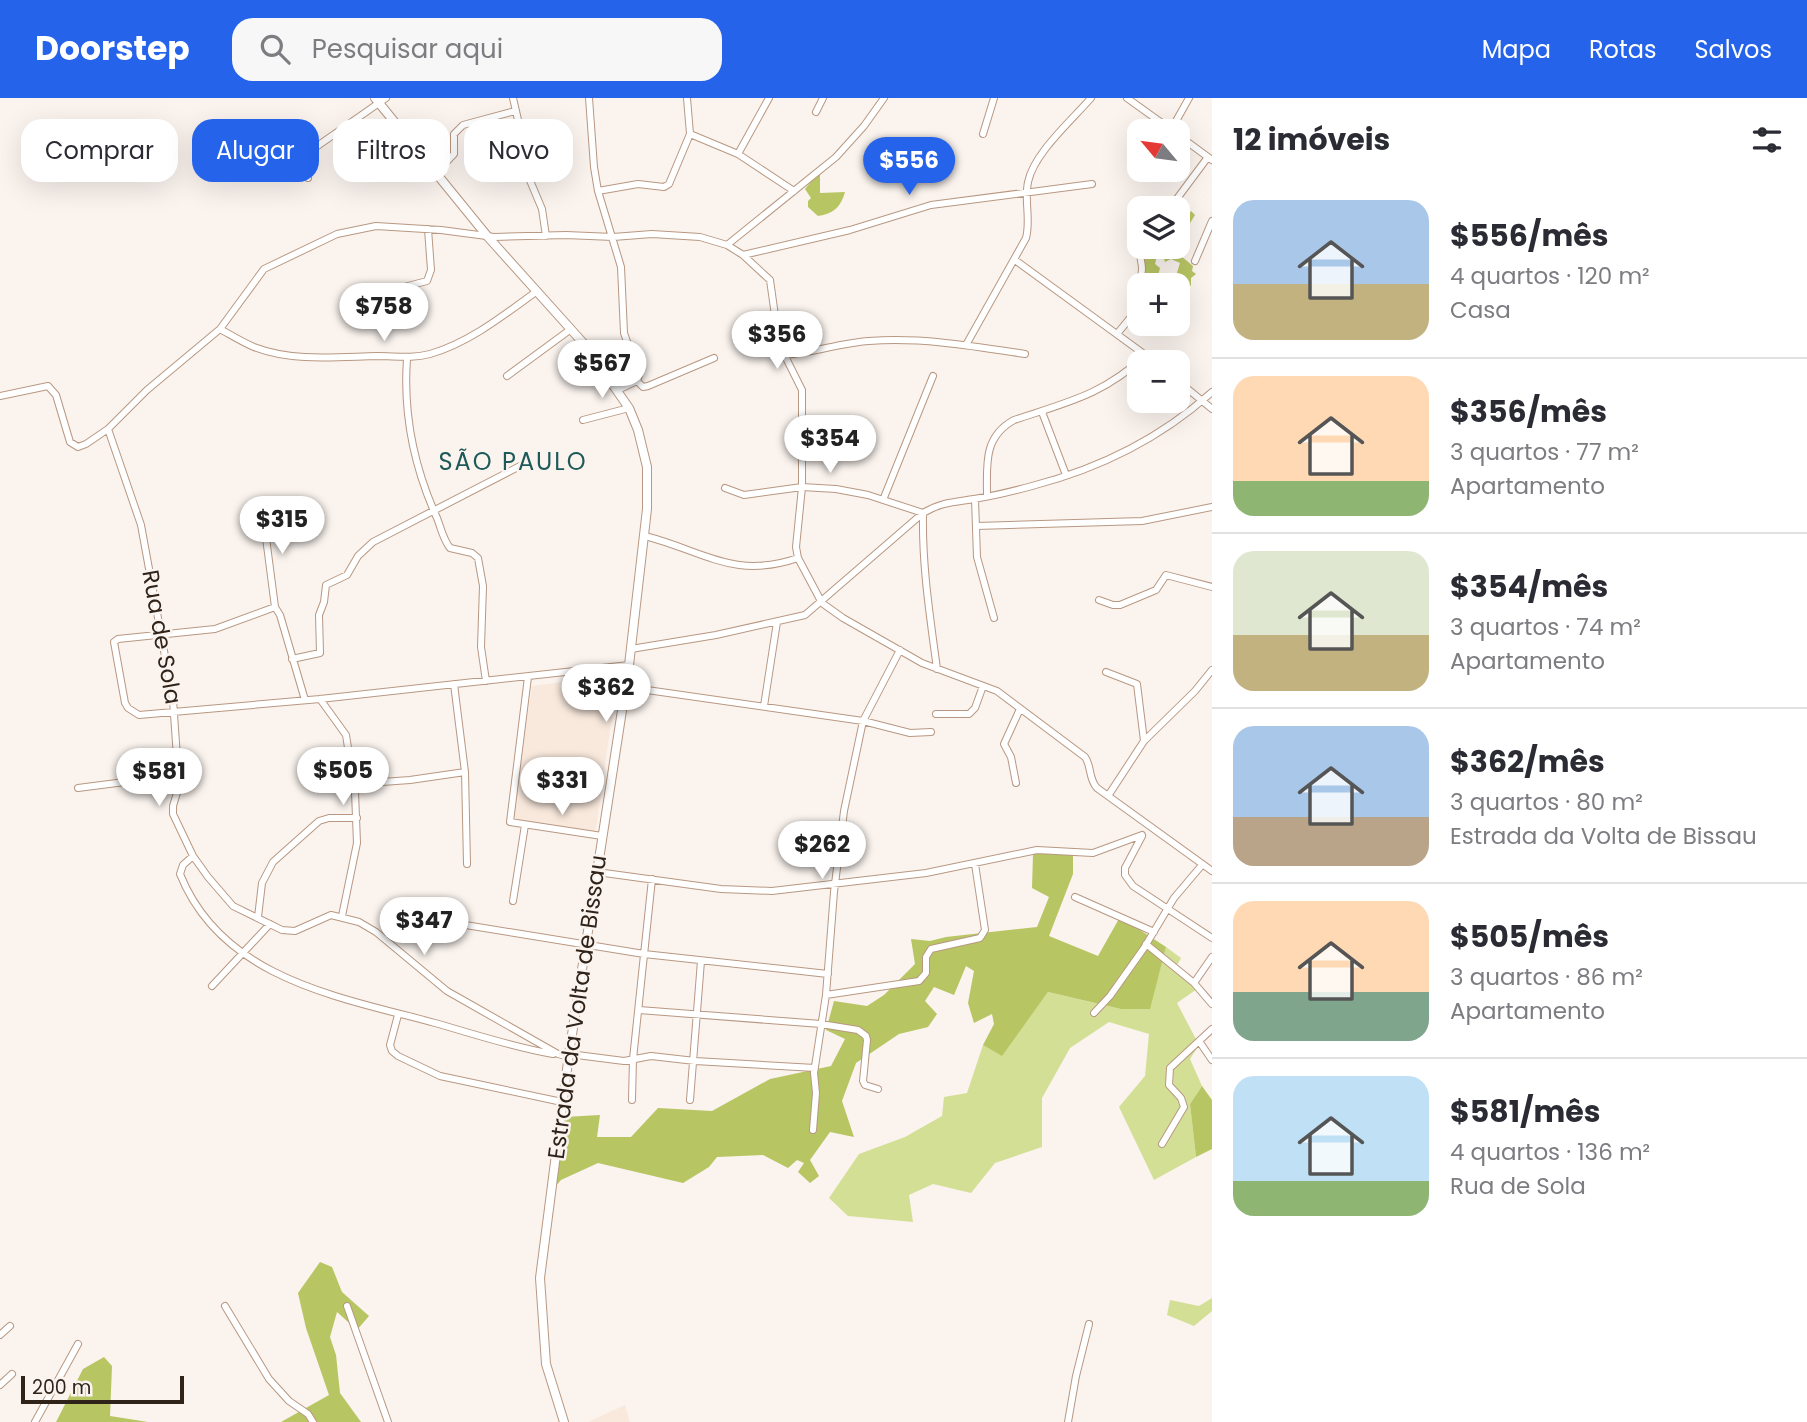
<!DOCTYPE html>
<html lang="pt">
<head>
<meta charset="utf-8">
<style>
  :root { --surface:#fff; --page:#f7f7f7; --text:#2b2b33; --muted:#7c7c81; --line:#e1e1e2; --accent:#2563eb }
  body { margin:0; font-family:Poppins,sans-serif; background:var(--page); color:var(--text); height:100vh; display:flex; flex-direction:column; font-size:26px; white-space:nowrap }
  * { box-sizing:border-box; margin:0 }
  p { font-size:23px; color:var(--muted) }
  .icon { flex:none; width:38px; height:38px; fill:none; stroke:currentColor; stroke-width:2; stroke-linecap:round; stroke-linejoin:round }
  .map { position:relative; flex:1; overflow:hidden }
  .sheet { display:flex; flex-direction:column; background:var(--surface); width:595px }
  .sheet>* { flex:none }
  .guide { position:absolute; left:21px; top:21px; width:665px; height:63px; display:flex; gap:14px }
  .needle { width:46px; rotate:299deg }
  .controls { position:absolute; left:1127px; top:21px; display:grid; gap:14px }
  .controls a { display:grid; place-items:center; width:63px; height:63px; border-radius:14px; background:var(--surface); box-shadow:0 7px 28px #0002; font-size:35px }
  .scale { position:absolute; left:21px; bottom:18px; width:163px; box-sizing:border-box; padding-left:7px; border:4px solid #2f231a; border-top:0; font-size:19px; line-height:24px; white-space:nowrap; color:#2f231a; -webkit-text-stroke:5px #faf3ee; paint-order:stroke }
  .price { position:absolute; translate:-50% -60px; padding:0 16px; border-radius:24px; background:#fff; color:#222; font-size:23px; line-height:46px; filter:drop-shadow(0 2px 4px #0008) }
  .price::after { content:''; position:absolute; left:50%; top:42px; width:21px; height:16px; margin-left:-10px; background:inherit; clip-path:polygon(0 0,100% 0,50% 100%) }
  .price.current { background:var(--accent); color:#fff }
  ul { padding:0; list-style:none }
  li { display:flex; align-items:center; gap:21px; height:175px; padding:0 21px }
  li+li { border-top:2px solid var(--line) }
  li span { display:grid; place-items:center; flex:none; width:196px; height:140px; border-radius:21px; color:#555 }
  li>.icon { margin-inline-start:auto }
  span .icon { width:84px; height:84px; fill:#fffc; stroke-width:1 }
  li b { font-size:30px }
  h2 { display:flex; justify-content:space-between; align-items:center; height:84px; padding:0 21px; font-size:30px }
  .chip { padding:0 24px; border-radius:21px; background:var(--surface); box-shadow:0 7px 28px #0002; font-size:24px; line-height:63px }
  .chip.current { background:var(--accent); color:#fff }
  header { display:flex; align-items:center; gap:42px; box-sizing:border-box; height:98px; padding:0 35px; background:var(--accent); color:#fff }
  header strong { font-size:33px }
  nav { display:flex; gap:38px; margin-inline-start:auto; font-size:24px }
  .search { width:490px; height:63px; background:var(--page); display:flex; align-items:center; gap:18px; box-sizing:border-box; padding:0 24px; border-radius:21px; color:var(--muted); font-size:26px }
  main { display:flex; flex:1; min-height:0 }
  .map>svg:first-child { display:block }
</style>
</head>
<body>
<header>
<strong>Doorstep</strong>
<div class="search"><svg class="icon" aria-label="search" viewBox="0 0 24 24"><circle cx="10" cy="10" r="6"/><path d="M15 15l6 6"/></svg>Pesquisar aqui</div>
<nav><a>Mapa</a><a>Rotas</a><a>Salvos</a></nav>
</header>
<main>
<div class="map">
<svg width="1212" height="1324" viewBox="0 0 1212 1324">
  <rect width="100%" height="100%" fill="#faf3ee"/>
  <path fill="#f9e9dd" d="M618,577L595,737L512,721L532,588Z
    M625,1307L630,1324H588Z"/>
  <path fill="#d4df96" d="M1166,849L1181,860L1175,871L1197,891L1177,905L1199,947L1190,961L1202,988L1190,1006L1196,1059L1154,1082L1119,1009L1145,978L1149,936L1109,924L1070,950L1042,1000V1049L995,1065L971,1095L933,1086L909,1097L913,1124L848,1118L829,1100L859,1056L905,1039L942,1018L944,999L967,995L983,947L1002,957L1048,894L1121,911H1149Z
    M1212,1200V1213L1194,1228L1167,1217L1170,1202L1199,1208Z"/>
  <path fill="#b8c563" d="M817,76L820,77V95L845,94C841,109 833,116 818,118L808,109V103L811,100L805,91Z
    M1191,113L1195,117L1178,145L1181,158L1193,168L1192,173L1196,176L1191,180V187L1185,195L1178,191V187H1169L1174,184L1180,165L1171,161L1165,164L1162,155L1158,154L1155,166L1160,170L1158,178L1164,181L1166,187H1139V200L1132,198L1127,191L1137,177L1139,179L1137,183L1140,186L1146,181L1141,175L1138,155L1141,153L1150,160L1156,149H1178V129Z
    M1073,752V776L1049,838L1098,858L1120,819L1166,849L1150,911H1121L1048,894L1002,958L983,947L994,926L992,916L974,925L968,905L974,873L966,868L954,897L934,889L925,903L937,916L928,929L899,936L856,965L842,1003L854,1039L830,1034L810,1062L819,1078L810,1085L798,1074L804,1065L797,1062L788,1070L763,1057L717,1059L709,1069L683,1085L598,1065L561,1082L553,1091L564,1019L600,1017L597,1039H631L658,1010L712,1013L770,981L831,968L845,941L826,932L834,903L867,908L884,897L915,866L911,841L930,843L946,839L1037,829L1049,799L1032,790L1033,756Z
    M1202,988L1212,1002V1051L1196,1059L1190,1006Z
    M320,1164L332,1169L342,1194L369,1218L357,1232L337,1214L330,1239L336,1257L340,1295L361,1324H281L329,1297L306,1230L298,1195Z
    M104,1259L112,1268L110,1318L148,1324H56L83,1271Z"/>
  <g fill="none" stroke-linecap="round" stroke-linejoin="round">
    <g stroke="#b89882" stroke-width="8">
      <path id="minor" d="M513,0L521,35L526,73L542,111L546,138
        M589,0L594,69L598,93L621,169L624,235L639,277L637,283L618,292
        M687,0L690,36L738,56L794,93
        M1127,0L1173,33
        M816,14L823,0
        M1171,32L1189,0
        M983,36L994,0
        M1178,37L1212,62
        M738,56L769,0
        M437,74L454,56V36L463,27L515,13
        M308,80L304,62L306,56L386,0
        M598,93L638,86L664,89L669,86L690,36
        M1170,110L1208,59
        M727,147L743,157L850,132L931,107L1092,86
        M743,157L770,182L779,246L802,292V389L796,449L798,460L822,505L843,520L922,565L997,593L1085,659C1092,669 1088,680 1097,690L1212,773
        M1015,162L1155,264
        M1195,163L1212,123
        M1141,187C1139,180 1142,178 1142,171C1142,162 1138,158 1142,149
        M377,196L427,183L431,172L428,131
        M220,231C231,237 242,244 254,249C293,264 336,259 377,258C396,258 411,261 430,256C469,245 504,217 537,193
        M1117,236L1139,209
        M966,247L1026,140C1031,121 1024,103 1028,84C1034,55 1072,22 1091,0
        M783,257C812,255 840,245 869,243C921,239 973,248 1025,256
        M407,261C403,316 414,369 437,420C441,430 443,441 450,450L472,455L478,460L483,488L481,549L486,583
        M507,278L571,231
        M637,283L643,289L648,288L714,260
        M1178,283L1212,311
        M0,298L48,288L56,297L70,344L78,349L86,346L108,331L147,292L220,231L264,171L337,136L376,128L441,132L494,139L566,137L613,139L652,136L700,139L727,147L836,59L864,28L884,0
        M1042,314L1066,377
        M583,322L629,310
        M108,331L141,427L173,602L179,688L173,708V716L193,758L208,779L233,808L282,832L295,833L331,817L359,824L376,834L447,893L558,956L569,959
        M725,390L744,397L802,389L836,391L868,397L923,415C922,469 930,518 937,571
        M987,398C987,367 983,339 1014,322C1068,304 1103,297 1146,257
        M975,401L977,459L994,520
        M883,402L933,278
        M262,409L275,509
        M976,428L1142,423L1212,409
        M645,438C704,453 734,482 798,460
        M1099,502L1113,507H1120L1156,492L1166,477L1212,489
        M631,551L716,537L805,517L923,415C941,404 955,404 974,401C993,398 1014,393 1032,388C1098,371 1161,340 1212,294
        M292,561L320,555L319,517L324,504L326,487L347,477L358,458L373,444L520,368
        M1106,574L1137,586L1144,643
        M528,579L510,724L602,738
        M454,586L465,674L467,766
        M626,589L863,623L910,635L931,634
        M320,601L346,637L355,694L357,745L342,818
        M305,602L280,517L275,509L215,531L118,541L114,544L125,605L128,610L139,617L320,601L629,567
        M764,608L777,524
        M936,616H969L975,610L983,588
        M1016,685L1011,659L1004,646L1020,611
        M354,686L410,682L465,674
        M78,690L179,677
        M1108,698L1144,643L1195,593L1212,572
        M1142,738L1125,770V777L1133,788L1212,840
        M193,758L183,767L180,776C222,881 339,899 435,925C474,936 512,949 553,956
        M597,774L721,791L772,793L926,775L1037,752L1093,755L1142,737
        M1075,799L1154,834
        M513,803L525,727
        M258,819L262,785L273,764L319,723L329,720H357
        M435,822L644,856L828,876
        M1146,846L1194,885L1212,859
        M1194,885L1212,906
        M212,888L270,826
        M826,897L919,883L926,875V859L931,851L980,840L985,832L975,766
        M639,912L821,926L858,932L866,938L867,942L863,983L865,987L878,991
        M1094,915L1110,898L1144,850L1174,800L1202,767
        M398,917L390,947L392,953L398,958L440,978L562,1004
        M1199,943L1212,962
        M569,956L624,963L651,958L695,963L815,970
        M632,1002L633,961L652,781
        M690,1002L701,863
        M813,1032L816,995L814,975L826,897L834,794L844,713L863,623L900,552
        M1162,1046L1184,1009L1181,1000L1169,987L1170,970L1212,931
        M225,1208L269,1281L289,1303L308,1316L313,1324
        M347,1208L388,1324
        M0,1237L10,1228
        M0,1287L12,1276
        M35,1324L78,1246
        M1068,1324L1076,1278L1089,1226"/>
    </g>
    <g stroke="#b89882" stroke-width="10">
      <path id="major" d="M375,0L488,139L585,247L629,310L638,332L647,369V411L629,567L569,956L540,1180L546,1266L564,1324"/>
    </g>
    <use href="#minor" stroke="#fff" stroke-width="6"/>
    <use href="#major" stroke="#fff" stroke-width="8"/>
  </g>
  <g text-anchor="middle" stroke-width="5" stroke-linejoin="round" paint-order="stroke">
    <g font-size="23" fill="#2f231a" stroke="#faf3ee">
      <text transform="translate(162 539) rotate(80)" y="8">Rua de Sola</text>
      <text transform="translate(577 909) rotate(-82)" y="8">Estrada da Volta de Bissau</text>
    </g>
    <g font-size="24" letter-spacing="2" fill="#1d5959" stroke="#faf3ee">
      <text x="513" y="372">SÃO PAULO</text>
    </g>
  </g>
</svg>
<div class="controls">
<a><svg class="needle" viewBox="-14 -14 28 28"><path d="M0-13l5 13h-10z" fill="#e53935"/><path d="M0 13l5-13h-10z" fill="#7c7c81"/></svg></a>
<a><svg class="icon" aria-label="layers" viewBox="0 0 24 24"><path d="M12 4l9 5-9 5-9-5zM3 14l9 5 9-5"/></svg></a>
<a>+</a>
<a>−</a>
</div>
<div class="scale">200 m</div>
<b class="price current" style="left:909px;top:99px">$556</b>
<b class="price" style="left:384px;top:245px">$758</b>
<b class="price" style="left:777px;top:273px">$356</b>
<b class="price" style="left:602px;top:302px">$567</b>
<b class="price" style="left:830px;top:377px">$354</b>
<b class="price" style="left:282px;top:458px">$315</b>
<b class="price" style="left:606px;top:626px">$362</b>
<b class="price" style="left:343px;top:709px">$505</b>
<b class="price" style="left:159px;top:710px">$581</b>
<b class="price" style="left:562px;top:719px">$331</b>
<b class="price" style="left:822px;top:783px">$262</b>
<b class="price" style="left:424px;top:859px">$347</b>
<div class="guide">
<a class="chip">Comprar</a>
<a class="chip current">Alugar</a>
<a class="chip">Filtros</a>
<a class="chip">Novo</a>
</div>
</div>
<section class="sheet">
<h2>12 imóveis<svg class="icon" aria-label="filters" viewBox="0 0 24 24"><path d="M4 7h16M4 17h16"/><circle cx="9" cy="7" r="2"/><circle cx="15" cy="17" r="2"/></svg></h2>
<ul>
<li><span style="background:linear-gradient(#a9c7e8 60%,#c2b280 0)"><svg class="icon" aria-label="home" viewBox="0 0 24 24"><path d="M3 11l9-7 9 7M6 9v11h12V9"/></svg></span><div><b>$556/mês</b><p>4 quartos · 120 m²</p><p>Casa</p></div></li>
<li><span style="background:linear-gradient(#ffd9b3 75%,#8fb573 0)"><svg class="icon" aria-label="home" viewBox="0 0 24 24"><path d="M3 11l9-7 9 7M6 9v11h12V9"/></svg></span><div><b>$356/mês</b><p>3 quartos · 77 m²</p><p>Apartamento</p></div></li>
<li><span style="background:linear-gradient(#dfe7d0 60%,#c2b280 0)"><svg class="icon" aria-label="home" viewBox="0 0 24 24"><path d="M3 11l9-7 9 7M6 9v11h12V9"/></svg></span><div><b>$354/mês</b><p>3 quartos · 74 m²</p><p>Apartamento</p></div></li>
<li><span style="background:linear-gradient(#a9c7e8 65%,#b9a48a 0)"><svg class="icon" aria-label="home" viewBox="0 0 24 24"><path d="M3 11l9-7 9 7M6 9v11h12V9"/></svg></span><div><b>$362/mês</b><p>3 quartos · 80 m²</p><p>Estrada da Volta de Bissau</p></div></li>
<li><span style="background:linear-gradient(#ffd9b3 65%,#7fa58c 0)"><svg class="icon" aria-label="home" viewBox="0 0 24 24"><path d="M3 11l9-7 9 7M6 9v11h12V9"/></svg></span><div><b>$505/mês</b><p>3 quartos · 86 m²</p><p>Apartamento</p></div></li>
<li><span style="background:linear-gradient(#bfe0f5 75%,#8fb573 0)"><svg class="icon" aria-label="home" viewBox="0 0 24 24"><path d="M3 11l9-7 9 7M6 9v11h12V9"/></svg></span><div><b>$581/mês</b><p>4 quartos · 136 m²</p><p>Rua de Sola</p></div></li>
</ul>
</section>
</main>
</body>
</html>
